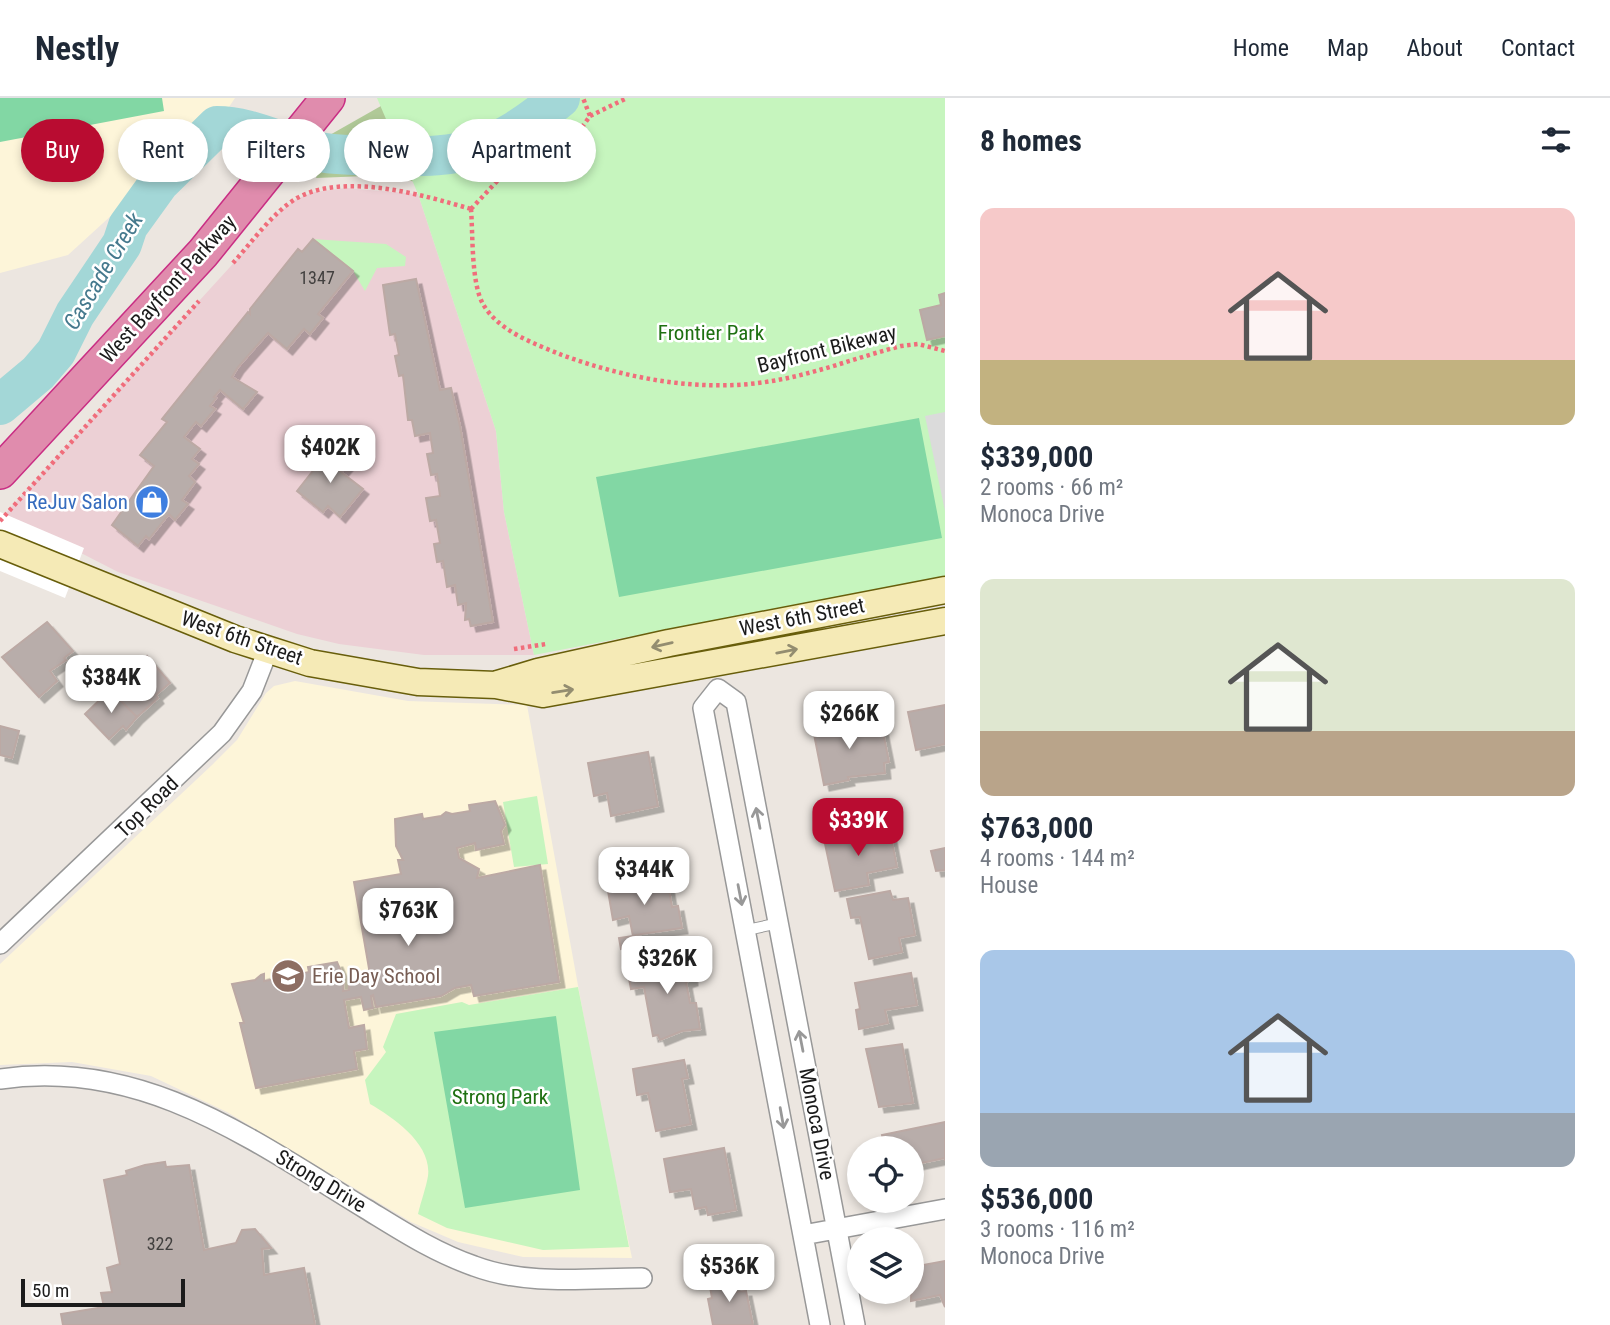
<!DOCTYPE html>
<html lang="en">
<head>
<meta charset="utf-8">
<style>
  :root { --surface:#fff; --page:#f2f2f3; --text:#1f2937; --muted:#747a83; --line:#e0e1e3; --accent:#b90c31 }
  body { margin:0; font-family:"Roboto Condensed",sans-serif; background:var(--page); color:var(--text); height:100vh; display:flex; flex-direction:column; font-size:26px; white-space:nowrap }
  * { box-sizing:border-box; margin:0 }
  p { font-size:23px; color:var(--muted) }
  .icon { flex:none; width:38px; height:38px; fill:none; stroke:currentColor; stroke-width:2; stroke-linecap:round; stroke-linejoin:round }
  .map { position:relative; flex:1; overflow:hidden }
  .details { display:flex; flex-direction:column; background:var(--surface); width:665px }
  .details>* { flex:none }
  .banner { position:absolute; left:21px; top:21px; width:665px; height:63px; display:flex; gap:14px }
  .controls { position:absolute; left:847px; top:1038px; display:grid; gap:14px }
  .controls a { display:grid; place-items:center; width:77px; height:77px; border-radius:50%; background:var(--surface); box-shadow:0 4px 10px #0003; font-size:35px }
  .scale { position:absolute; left:21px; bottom:18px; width:164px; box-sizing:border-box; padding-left:7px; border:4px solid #1b1b1b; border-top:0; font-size:19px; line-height:24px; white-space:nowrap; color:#1b1b1b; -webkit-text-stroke:5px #fff; paint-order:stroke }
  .price { position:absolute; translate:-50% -60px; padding:0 16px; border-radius:14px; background:#fff; color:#222; font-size:23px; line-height:46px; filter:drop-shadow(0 2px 4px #0008) }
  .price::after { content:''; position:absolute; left:50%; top:42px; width:21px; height:16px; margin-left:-10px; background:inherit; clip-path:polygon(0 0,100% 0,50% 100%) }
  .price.active { background:var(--accent); color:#fff }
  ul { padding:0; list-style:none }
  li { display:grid; align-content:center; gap:14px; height:371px; padding:0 35px }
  li span { display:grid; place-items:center; height:217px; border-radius:14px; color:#555 }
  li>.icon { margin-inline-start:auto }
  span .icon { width:126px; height:126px; fill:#fffc; stroke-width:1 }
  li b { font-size:30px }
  h2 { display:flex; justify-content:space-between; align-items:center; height:84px; padding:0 35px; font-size:30px }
  .tag { padding:0 24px; border-radius:32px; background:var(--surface); box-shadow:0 4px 10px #0003; font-size:24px; line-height:63px }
  .tag.active { background:var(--accent); color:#fff }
  header { display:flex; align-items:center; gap:42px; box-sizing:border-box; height:98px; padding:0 35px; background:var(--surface); border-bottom:2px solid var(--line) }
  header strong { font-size:33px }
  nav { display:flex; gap:38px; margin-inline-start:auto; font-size:24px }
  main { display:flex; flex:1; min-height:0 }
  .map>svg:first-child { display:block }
</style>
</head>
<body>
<header>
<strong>Nestly</strong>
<nav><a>Home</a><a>Map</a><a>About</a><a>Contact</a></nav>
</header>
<main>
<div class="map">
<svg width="945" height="1227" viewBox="0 0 945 1227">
  <defs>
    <filter id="shadow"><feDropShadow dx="5.5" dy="5.5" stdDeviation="0" flood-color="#0004"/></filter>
  </defs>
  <rect width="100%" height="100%" fill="#ece6e0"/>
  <path fill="#ecd0d5" d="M346,90L418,96L496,333L504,414L534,557H424L339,546L297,536L118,474L5,416L281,113L296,101L314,94Z"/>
  <path fill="#fdf5d9" d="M0,0H235L227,12L68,157L0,175Z
    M295,583L408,603L527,607L601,1014L632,1160L523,1159L458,1144L411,1124L227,1014L151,978L72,964L0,967V866L212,667L237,642L266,595L274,588Z"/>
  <path fill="#b0c997" d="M395,0L438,86L366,78L316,80L328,38Z"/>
  <path fill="#c6f5be" d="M377,0H945V478L534,557L504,414L496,333L418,96Z
    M313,141L386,146L406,159L405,168L377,170L365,193L353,173Z
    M537,698L548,766L514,769L503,704Z
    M578,889L629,1149L543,1152L447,1130L418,1116C421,1103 426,1090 428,1078C432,1046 394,1020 370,1006L365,982L386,954L383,949L396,916L462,904L469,907Z"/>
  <path fill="#82d7a4" d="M0,0H162L164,13L0,44Z
    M919,320L942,440L619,499L596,379Z
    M556,918L580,1092L465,1110L434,934Z"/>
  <path fill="#dbdbdb" d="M945,314V413L925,318Z"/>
  <path fill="#fff" d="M0,414L84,450L65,500L0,473Z"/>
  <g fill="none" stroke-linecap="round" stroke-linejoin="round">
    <path stroke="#a3d7d7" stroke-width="40" d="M0,307L38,275L56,254L75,216L122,146L128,128L159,85L217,28C251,28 281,46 314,53C336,58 361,57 384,58C467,60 494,54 560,0"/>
  </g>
  <path fill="#b8adaa" stroke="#bca9a4" stroke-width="2" filter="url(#shadow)" d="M313,141L353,173L318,216L323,220L310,236L304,231L287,251L268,235L238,269L232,279L257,294L243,311L220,292L214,299L216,300L210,308L215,311L201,328L196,324L184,339L200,351L192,361L199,366L189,378L195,384L182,402L188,406L175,422L169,416L149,441L146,438L138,448L112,427L154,368L140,357L167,324L162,321L248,214L250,216V211L298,151L302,154Z
    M416,181L440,292L451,290L460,328L493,524L471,528L469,521L465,522L466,505L458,507L455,487L447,489L443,463L437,464L434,446L440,445L436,422L430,423L426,400L440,398L437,376L431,377L427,356L433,355L430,335L415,338L412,322H408L403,277L399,278L395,258L399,257L395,236L390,237L383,187Z
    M945,195V238L927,242L920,212L941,207L939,197Z
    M331,350L349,365L341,374L363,391L340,419L328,408L323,414L297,393Z
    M47,524L73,553L64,560L66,562L50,573L57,583L39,599L2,559Z
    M147,558L170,585L156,597L158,600L137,619L110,592Z
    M110,592L137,619L126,632L123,628L109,641L85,616Z
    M945,607V646L916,652L908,614Z
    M849,620L851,635L882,629L889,664L884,665L885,675L848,679L849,682L824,687L812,626Z
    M0,628L19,633L12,660L0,657Z
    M648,654L658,708L611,718L607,695L594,698L588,665Z
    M495,703L505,727L501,733L504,746L476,752L475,745L457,750L459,760L479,771L477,780L540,767L559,884L474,898L471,887L455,890L441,898L376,909L373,897L371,898L373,910L364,912L361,899L344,902L349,930L364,927L367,951L354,953L357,971L256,990L240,925H244L232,886L255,882L261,877L264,876V883L282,880L281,876L291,874L292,878L309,874L308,869L337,864L344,880L343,893L349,892V886L371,882L354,784L401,776L398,762H403L396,748L395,721L422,716L423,721L441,718L446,714L452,716L470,713L469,707Z
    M856,734L857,741L890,734L897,769L867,775L869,787L835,793L824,741Z
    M945,750V772L936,773L931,753Z
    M666,775L672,809L678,808L682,830L635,837L637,848L621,851L619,840L633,838L629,818L613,822L607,787Z
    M890,793L893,802L908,800L915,837L899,840L902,854L869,861L860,819L851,820L847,801Z
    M682,859L683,871L691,869L692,882L686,884L690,905H696L700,931L682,933L660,942L658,937L653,938L644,889L631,891L627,870Z
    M911,875L917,907L885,912L888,925L859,931L856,912L860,911L855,885Z
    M902,946L913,1005L879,1009L866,951Z
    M684,962L688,980L682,981L691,1026L656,1033L648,995L637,997L633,971Z
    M945,1024V1063V1060L912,1067V1050H885L882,1037Z
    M724,1050L736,1112L708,1117L706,1109L695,1111L691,1091L670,1094L664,1061Z
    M165,1064L166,1069L189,1067L204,1152L236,1145L242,1132L255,1131L271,1150L262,1151L264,1177L304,1170L315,1227H63L61,1216L104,1209L101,1195L112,1194L107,1170L120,1166L104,1082L127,1077L126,1073L145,1067Z
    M945,1163V1209L940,1197L911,1203L912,1169Z
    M733,1179L735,1194L746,1193L753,1227H713L708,1201L712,1200L709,1183Z"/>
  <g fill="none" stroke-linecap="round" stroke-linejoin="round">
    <g stroke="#989898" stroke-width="12">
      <path id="lane" d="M747,832L779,825"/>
    </g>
    <g stroke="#989898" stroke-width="22">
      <path id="street" d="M0,846L222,635L252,593L268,552
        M0,981C142,960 251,1041 366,1111C402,1133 434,1154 474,1168C527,1188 587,1180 642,1180
        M803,1137L945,1111
        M820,1227L703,610L718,591L736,604L855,1227"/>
    </g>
    <g stroke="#685e0b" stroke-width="29">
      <path id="secondary" d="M0,446L235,541L310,565L418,584L496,587L543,596L945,523
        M498,586L538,574L669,545L945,492"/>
    </g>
    <g stroke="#c92e84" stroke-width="36">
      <path id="highway" d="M0,374L203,155L328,0"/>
    </g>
    <path stroke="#f06d7b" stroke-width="4.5" stroke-dasharray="3.5 3.5" stroke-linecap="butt" d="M590,18L627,0
      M471,111C473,136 471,185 483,206C498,233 535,246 562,257C628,281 702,295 772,283C815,276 858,259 901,248L918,246L945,253
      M471,111L500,80L575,39L590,18L583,0
      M233,165C252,144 273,114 297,100C345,74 423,97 471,111
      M0,423L199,203
      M514,551L546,546"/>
    <use href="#lane" stroke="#fff" stroke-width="10"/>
    <use href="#street" stroke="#fff" stroke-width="19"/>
    <use href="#secondary" stroke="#f5eab6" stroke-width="26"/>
    <use href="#highway" stroke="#e08cad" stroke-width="33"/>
  </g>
  <defs><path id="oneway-shaft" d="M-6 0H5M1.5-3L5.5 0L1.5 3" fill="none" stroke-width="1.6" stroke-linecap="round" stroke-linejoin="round" transform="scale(1.75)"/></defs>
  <g stroke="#938d70">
    <use href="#oneway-shaft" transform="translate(662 547) rotate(167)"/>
    <use href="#oneway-shaft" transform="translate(787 553) rotate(-11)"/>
    <use href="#oneway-shaft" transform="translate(563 593) rotate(-9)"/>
  </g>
  <g stroke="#989898">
    <use href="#oneway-shaft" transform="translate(758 720) rotate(-101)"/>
    <use href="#oneway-shaft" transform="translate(740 797) rotate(79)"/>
    <use href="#oneway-shaft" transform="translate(801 943) rotate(-101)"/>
    <use href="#oneway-shaft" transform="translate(782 1020) rotate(80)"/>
  </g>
  <defs>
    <g id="shop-disc" transform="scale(1.75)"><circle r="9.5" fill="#3f7fe0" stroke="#fff"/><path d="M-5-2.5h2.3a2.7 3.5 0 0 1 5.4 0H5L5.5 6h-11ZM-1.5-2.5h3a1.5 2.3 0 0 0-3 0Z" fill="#fff"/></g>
    <g id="school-disc" transform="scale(1.75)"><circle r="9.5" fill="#8d6e63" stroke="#fff"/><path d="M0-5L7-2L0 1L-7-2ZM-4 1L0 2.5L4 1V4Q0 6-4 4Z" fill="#fff"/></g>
  </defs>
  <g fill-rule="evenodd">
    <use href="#shop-disc" x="152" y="404"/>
    <use href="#school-disc" x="288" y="878"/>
  </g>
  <g text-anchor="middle" stroke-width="5" stroke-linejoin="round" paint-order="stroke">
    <g font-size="18" fill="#42403f">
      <text x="317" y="186">1347</text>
      <text x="160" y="1152">322</text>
    </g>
    <g font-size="21" fill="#1b1b1b" stroke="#fff">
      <text transform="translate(168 191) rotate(-48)" y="7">West Bayfront Parkway</text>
      <text transform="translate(827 251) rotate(-14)" y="7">Bayfront Bikeway</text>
      <text transform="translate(802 519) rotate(-11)" y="7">West 6th Street</text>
      <text transform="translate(242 540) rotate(19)" y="7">West 6th Street</text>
      <text transform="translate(147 709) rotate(-44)" y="7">Top Road</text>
      <text transform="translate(817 1026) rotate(79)" y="7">Monoca Drive</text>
      <text transform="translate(321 1083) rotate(31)" y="7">Strong Drive</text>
    </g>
    <g font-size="21" fill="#1e7011" stroke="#fff">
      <text x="711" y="242">Frontier Park</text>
      <text x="500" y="1006">Strong Park</text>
    </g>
    <g font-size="21" fill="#366cbe" stroke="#fff" text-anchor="end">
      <text x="128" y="411">ReJuv Salon</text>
    </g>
    <g font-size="21" fill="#785e54" stroke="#fff" text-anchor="start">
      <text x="312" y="885">Erie Day School</text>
    </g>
    <g font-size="23" font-style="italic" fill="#45798d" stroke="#fff">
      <text transform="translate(103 173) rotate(-59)" y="8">Cascade Creek</text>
    </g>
  </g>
</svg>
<div class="controls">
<a><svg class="icon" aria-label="locate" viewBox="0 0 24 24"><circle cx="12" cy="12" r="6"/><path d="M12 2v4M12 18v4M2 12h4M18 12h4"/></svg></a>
<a><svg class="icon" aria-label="layers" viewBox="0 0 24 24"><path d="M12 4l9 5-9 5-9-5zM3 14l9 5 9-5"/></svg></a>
</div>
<div class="scale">50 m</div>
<b class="price" style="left:330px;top:387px">$402K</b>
<b class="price" style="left:111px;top:617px">$384K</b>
<b class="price" style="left:849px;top:653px">$266K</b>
<b class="price active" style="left:858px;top:760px">$339K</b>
<b class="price" style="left:644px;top:809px">$344K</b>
<b class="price" style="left:408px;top:850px">$763K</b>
<b class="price" style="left:667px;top:898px">$326K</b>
<b class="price" style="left:729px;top:1206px">$536K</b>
<div class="banner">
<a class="tag active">Buy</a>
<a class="tag">Rent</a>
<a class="tag">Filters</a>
<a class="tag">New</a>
<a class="tag">Apartment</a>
</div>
</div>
<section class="details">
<h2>8 homes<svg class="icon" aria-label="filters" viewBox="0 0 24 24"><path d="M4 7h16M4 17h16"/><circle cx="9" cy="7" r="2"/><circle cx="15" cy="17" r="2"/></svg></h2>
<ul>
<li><span style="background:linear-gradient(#f6c9c9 70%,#c2b280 0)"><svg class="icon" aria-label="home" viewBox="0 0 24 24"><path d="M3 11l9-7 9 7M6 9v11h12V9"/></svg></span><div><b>$339,000</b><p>2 rooms · 66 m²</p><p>Monoca Drive</p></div></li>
<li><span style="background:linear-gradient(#dfe7d0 70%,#b9a48a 0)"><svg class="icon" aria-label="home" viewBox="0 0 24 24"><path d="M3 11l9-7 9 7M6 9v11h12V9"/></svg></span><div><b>$763,000</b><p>4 rooms · 144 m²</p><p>House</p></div></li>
<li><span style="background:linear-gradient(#a9c7e8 75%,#9aa5b1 0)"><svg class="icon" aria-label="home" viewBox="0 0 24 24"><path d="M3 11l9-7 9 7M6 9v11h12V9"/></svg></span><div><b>$536,000</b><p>3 rooms · 116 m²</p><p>Monoca Drive</p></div></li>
</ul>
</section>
</main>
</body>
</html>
